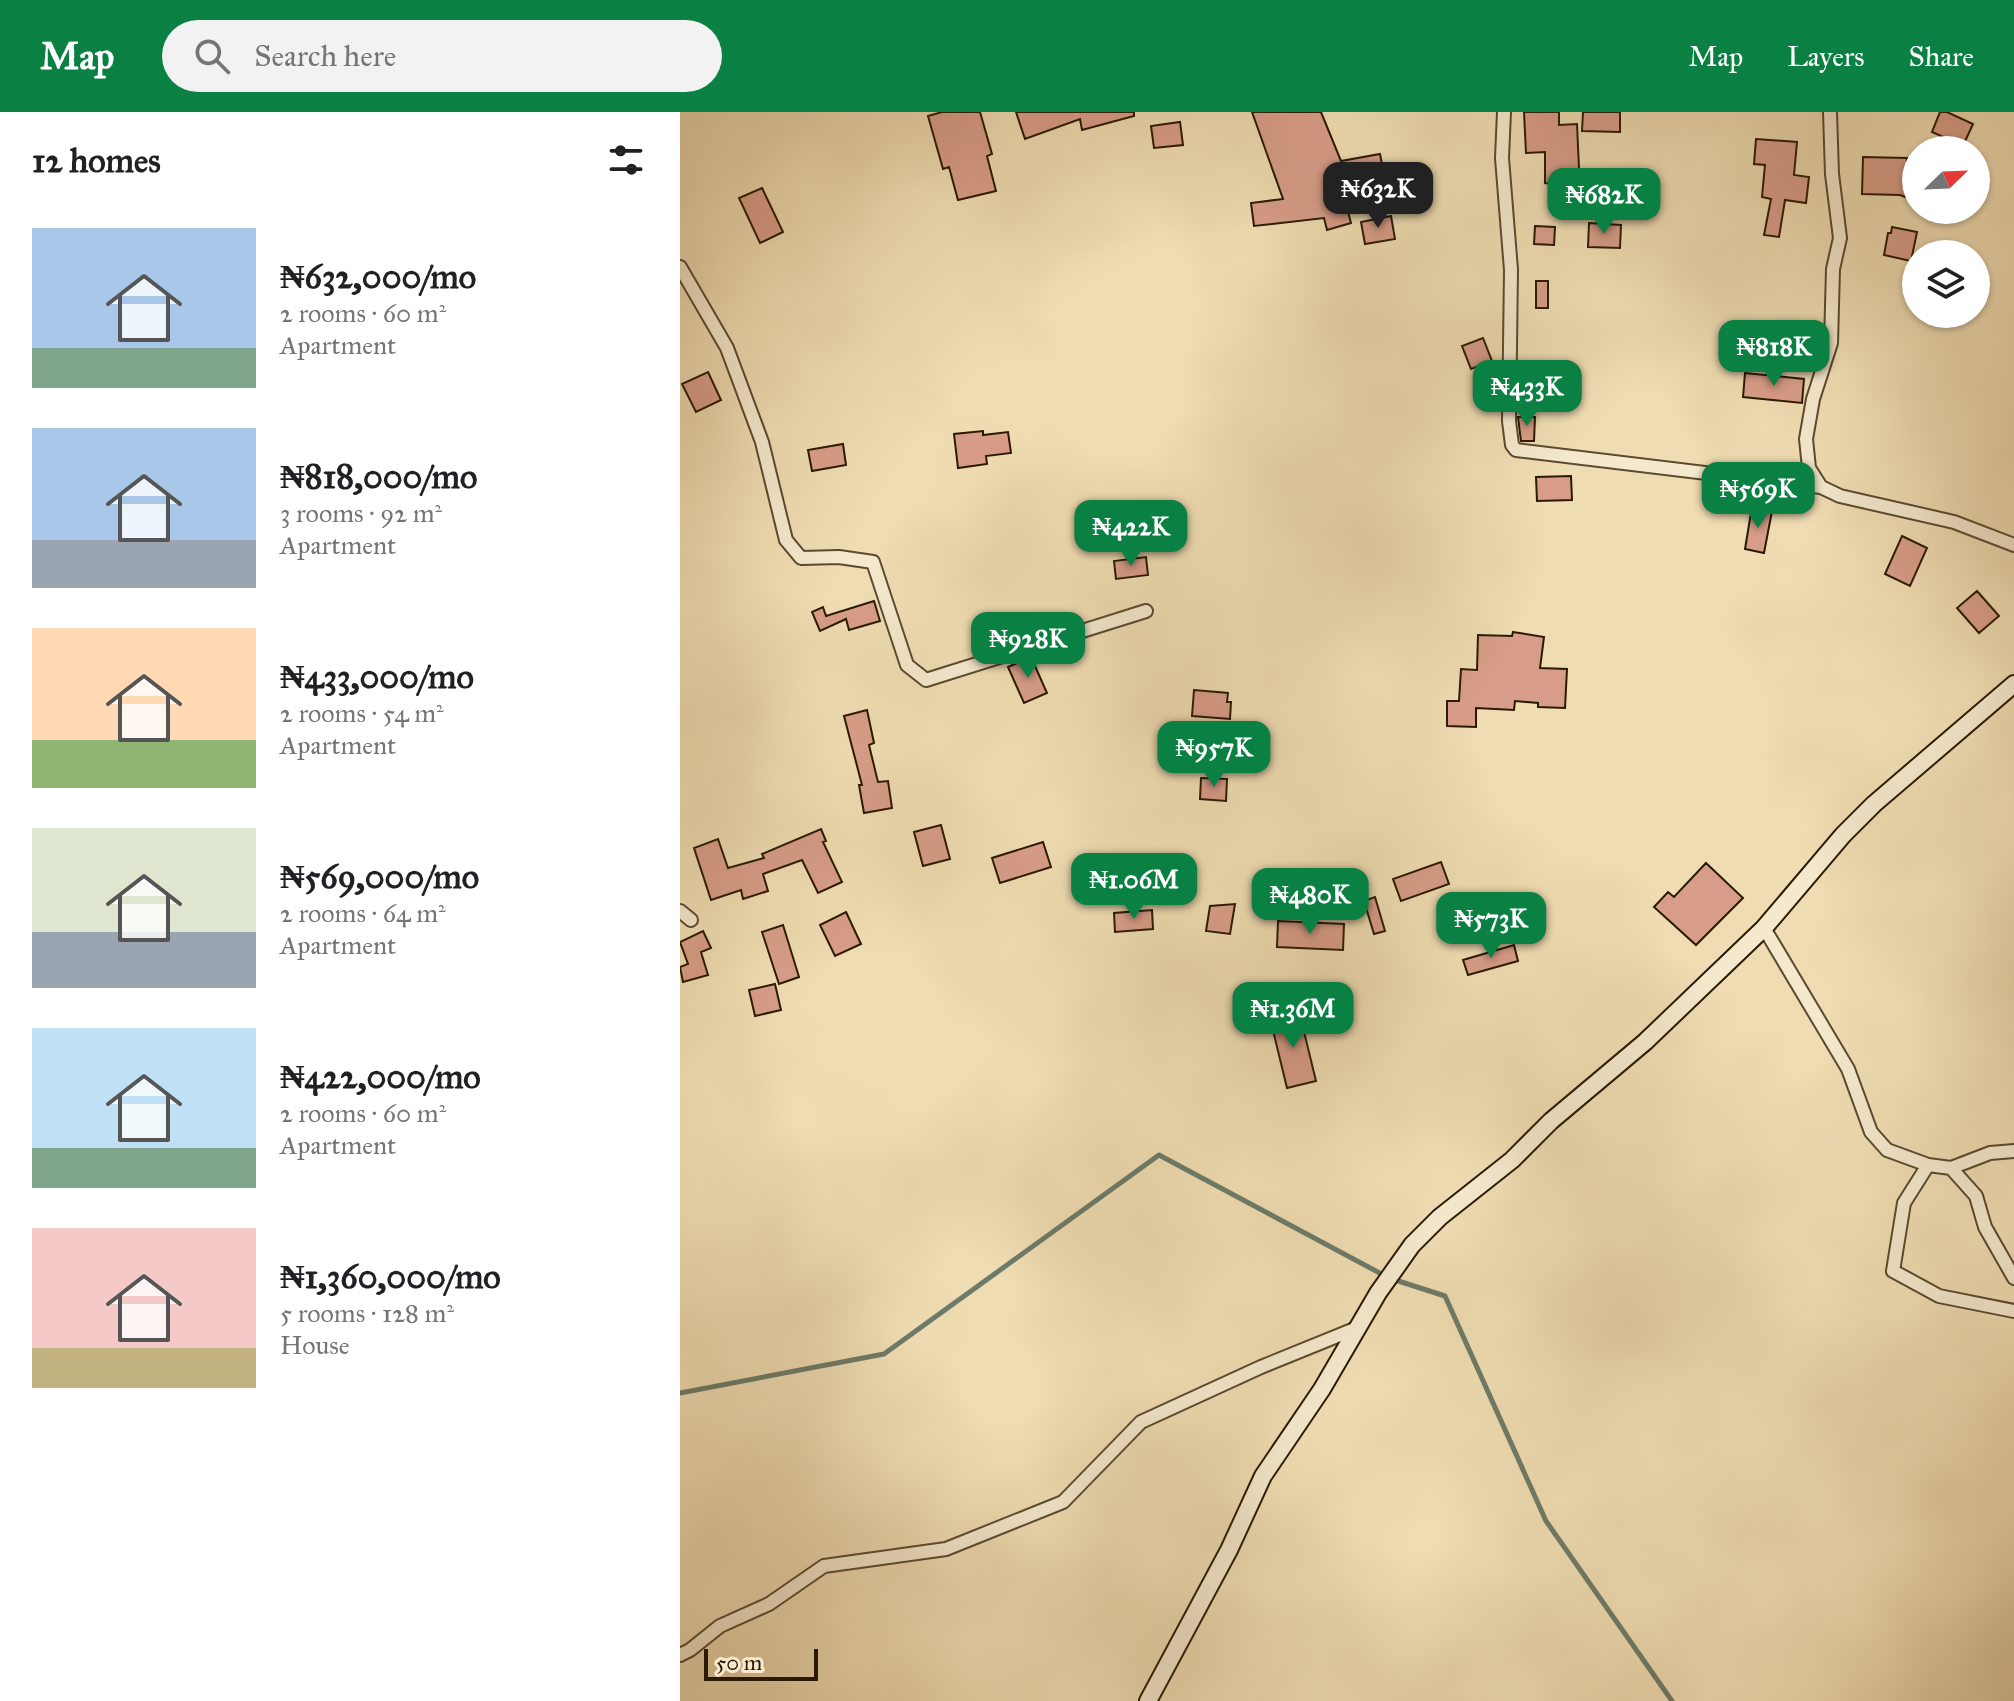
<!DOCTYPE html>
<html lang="en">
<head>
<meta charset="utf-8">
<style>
  :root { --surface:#fff; --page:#f2f2f2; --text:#202124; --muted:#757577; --accent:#0b8043 }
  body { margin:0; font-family:"IM FELL Great Primer",serif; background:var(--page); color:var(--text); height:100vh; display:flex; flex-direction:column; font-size:30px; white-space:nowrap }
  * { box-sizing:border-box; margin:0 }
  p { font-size:26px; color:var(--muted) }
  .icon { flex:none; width:44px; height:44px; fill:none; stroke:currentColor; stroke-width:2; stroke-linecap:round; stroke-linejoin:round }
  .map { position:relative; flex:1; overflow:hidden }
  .panel { display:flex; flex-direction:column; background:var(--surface); width:680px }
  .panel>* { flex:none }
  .needle { width:52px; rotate:67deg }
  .tools { position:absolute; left:1222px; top:24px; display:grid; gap:16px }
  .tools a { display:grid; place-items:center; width:88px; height:88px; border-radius:50%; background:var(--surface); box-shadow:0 2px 6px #0004; font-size:40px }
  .scale { position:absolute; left:24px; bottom:20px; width:114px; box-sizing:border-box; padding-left:8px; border:4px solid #2a1a03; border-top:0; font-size:22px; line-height:28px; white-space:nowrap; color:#2a1a03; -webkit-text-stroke:6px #f5e8cd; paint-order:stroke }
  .price { position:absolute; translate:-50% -68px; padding:0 18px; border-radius:16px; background:var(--accent); color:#fff; font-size:26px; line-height:52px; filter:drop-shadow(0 2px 4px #0008) }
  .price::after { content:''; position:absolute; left:50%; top:48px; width:24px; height:18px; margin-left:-12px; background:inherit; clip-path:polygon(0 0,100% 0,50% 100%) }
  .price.selected { background:#222; color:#fff }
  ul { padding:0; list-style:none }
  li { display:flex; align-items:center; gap:24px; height:200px; padding:0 32px }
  li span { display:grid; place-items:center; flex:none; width:224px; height:160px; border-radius:0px; color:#555 }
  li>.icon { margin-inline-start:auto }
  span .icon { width:96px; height:96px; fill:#fffc; stroke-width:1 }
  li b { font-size:34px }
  h2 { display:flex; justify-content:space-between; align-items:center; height:96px; padding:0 32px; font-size:34px }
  header { display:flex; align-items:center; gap:48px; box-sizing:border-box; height:112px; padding:0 40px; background:var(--accent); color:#fff }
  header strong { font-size:38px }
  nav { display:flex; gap:44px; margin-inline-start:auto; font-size:28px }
  .search { width:560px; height:72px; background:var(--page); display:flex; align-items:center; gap:20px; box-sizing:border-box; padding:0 28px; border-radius:44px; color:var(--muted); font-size:30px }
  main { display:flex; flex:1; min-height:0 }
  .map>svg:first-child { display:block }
</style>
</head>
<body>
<header>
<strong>Map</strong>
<div class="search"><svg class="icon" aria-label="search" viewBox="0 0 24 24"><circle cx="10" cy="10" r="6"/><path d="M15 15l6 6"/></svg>Search here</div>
<nav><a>Map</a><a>Layers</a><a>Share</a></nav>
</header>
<main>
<section class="panel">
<h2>12 homes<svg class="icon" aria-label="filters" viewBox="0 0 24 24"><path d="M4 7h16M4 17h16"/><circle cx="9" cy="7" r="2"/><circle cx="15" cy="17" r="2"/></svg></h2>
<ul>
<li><span style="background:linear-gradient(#a9c7e8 75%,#7fa58c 0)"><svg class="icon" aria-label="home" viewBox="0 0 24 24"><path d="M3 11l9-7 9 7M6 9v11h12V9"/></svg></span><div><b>₦632,000/mo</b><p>2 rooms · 60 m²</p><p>Apartment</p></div></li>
<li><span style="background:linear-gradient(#a9c7e8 70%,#9aa5b1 0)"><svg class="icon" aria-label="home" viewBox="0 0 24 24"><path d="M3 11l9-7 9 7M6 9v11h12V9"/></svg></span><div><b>₦818,000/mo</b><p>3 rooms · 92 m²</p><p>Apartment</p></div></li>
<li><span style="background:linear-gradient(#ffd9b3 70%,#8fb573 0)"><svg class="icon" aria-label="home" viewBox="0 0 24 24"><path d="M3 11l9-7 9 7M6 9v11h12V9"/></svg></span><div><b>₦433,000/mo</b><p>2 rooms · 54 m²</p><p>Apartment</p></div></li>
<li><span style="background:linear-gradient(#dfe7d0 65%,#9aa5b1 0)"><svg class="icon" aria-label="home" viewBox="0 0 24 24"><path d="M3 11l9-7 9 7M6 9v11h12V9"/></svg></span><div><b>₦569,000/mo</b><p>2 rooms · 64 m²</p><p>Apartment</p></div></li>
<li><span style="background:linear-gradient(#bfe0f5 75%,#7fa58c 0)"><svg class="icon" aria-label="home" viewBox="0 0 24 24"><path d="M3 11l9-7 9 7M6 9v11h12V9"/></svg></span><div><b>₦422,000/mo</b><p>2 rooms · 60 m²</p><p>Apartment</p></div></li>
<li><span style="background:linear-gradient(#f6c9c9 75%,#c2b280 0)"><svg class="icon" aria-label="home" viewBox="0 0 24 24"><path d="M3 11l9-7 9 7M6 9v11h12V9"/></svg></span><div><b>₦1,360,000/mo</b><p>5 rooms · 128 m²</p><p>House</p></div></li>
</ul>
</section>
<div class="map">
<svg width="1334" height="1589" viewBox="0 0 1334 1589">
  <rect width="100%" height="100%" fill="#efdcb2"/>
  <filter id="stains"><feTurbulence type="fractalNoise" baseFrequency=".0025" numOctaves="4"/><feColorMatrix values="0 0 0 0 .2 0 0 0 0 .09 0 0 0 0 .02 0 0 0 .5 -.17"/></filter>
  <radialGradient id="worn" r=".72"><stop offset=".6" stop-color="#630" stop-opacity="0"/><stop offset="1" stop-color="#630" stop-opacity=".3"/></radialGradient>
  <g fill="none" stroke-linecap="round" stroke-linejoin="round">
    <path stroke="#6d7b68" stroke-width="5" d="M0,1281L204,1242L479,1043L709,1166L765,1184L866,1409L992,1589"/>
  </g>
  <path fill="#d89d88" stroke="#2a1a03" stroke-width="2" d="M262,0H300L312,42L307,44L316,79L278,88L269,55L263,57L248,4Z
    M336,0H454V4L402,18L400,7L345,27Z
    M572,0H641L661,49L700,42L705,68L662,76L671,111L647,118L644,106L574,114L571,91L603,87Z
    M844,0H879V13L897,12L901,101H885L883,73L865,71V40L846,41Z
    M903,0H940V20L902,19Z
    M1260,0H1267L1293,12L1283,34L1252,20Z
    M500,10L503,33L474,36L471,14Z
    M1076,27L1117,30L1114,63L1129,65L1126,91L1105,88L1099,125L1084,123L1091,87L1082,85L1085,53L1074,52Z
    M1183,45L1227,46V63L1236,66V89L1220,83L1182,82Z
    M82,76L103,120L80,131L59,86Z
    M711,104L715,127L685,132L681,110Z
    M909,111L941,113L940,136L908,135Z
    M855,114L875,115L874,133L854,132Z
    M1212,115L1237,120L1231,149L1204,143L1208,121H1211Z
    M856,169H868V196H856Z
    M803,226L812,249L791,257L782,234Z
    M28,260L41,288L16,300L2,272Z
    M1065,261L1124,267L1122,291L1063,285Z
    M838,305H855L854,329H841Z
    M303,319V323L328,320L331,341L306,344L307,352L278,356L274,322Z
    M163,332L166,353L132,359L128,338Z
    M891,364L892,388L857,389L856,365Z
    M1072,395L1092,399L1084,441L1065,437Z
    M1222,424L1247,436L1230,474L1205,462Z
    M466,445L468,463L436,467L434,449Z
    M1297,479L1319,504L1299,521L1277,496Z
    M194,489L200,509L169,518L166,507L140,519L132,500L143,495L146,504Z
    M833,520L864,525L860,556L887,557L885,596L858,595V591L835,589L834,598L796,596V615L767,614V589H779L781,557L797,558L798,523L832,524Z
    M351,545L367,581L344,591L328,555Z
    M514,578L548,581L547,590H551L550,607L512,604Z
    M187,598L194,631L189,633L198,670L208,669L212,696L184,701L179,673H182L164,604Z
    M521,666L547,667L546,689L520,687Z
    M261,713L270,747L243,754L234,720Z
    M141,717L146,729L143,730L162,770L138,781L122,748L83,762L88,779L63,787L61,778L31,788L14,736L38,727L48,756L84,746L82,742Z
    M363,730L371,755L320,771L312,746Z
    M761,750L769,772L721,789L713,767Z
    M1026,751L1063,786L1016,833L974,795L988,780L994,785Z
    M437,752L478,756L476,776L436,772Z
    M695,785L705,819L694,822L684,789Z
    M555,792L550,822L526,819L530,794Z
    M472,798L473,817L435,820L434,801Z
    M166,800L181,832L155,844L140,813Z
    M598,809L664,812L663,838L597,835Z
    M103,813L119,865L99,872L82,820Z
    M23,819L31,836L21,840L28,863L3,870L0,855L8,852L0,830Z
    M834,833L838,849L788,863L783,848Z
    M95,872L101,898L75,904L69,878Z
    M619,899L636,969L607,976L590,906Z"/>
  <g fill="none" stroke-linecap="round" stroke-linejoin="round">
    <g stroke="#5b4a2f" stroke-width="16">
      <path id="street" d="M824,0L822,46L831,158L829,309L832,333L836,338L1141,375
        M1150,0L1152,62L1160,126L1153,157L1151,231L1133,287L1126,327L1129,356L1141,375L1160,384L1274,410L1334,433
        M0,155L47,236L82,330L106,428L121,446L159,445L193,450L227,553L246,568L466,499
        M0,799L11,808
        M1084,816L1168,957L1191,1020L1207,1038L1248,1053L1271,1056L1310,1041L1334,1039
        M1248,1053L1224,1091L1213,1159L1259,1184L1334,1199
        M1271,1056L1296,1084L1305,1115L1334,1166
        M0,1543L10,1538L40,1514L89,1492L144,1454L266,1437L383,1390L461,1310L581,1255L677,1216"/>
    </g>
    <g stroke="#2a1a03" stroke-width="20">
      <path id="secondary" d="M468,1589L549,1438L583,1364L642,1277L698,1181L732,1133L760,1105L832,1048L871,1009L965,930L1084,816L1163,723L1194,692L1334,572"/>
    </g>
    <use href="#street" stroke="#f5e8cd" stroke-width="12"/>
    <use href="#secondary" stroke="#f5e8cd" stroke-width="16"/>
  </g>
  <rect width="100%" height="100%" filter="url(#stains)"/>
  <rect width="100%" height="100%" fill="url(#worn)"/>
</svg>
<div class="tools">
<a><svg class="needle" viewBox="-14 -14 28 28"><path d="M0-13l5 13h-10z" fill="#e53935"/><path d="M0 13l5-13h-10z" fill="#757577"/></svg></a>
<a><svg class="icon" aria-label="layers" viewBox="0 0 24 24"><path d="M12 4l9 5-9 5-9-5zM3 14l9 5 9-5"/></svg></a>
</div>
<div class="scale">50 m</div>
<b class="price selected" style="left:698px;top:118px">₦632K</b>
<b class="price" style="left:924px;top:124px">₦682K</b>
<b class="price" style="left:1094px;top:276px">₦818K</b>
<b class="price" style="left:847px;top:316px">₦433K</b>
<b class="price" style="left:1078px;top:418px">₦569K</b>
<b class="price" style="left:451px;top:456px">₦422K</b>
<b class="price" style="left:348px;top:568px">₦928K</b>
<b class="price" style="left:534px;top:677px">₦957K</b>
<b class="price" style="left:454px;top:809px">₦1.06M</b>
<b class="price" style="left:630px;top:824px">₦480K</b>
<b class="price" style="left:811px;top:848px">₦573K</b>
<b class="price" style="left:613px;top:938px">₦1.36M</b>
</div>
</main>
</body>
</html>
